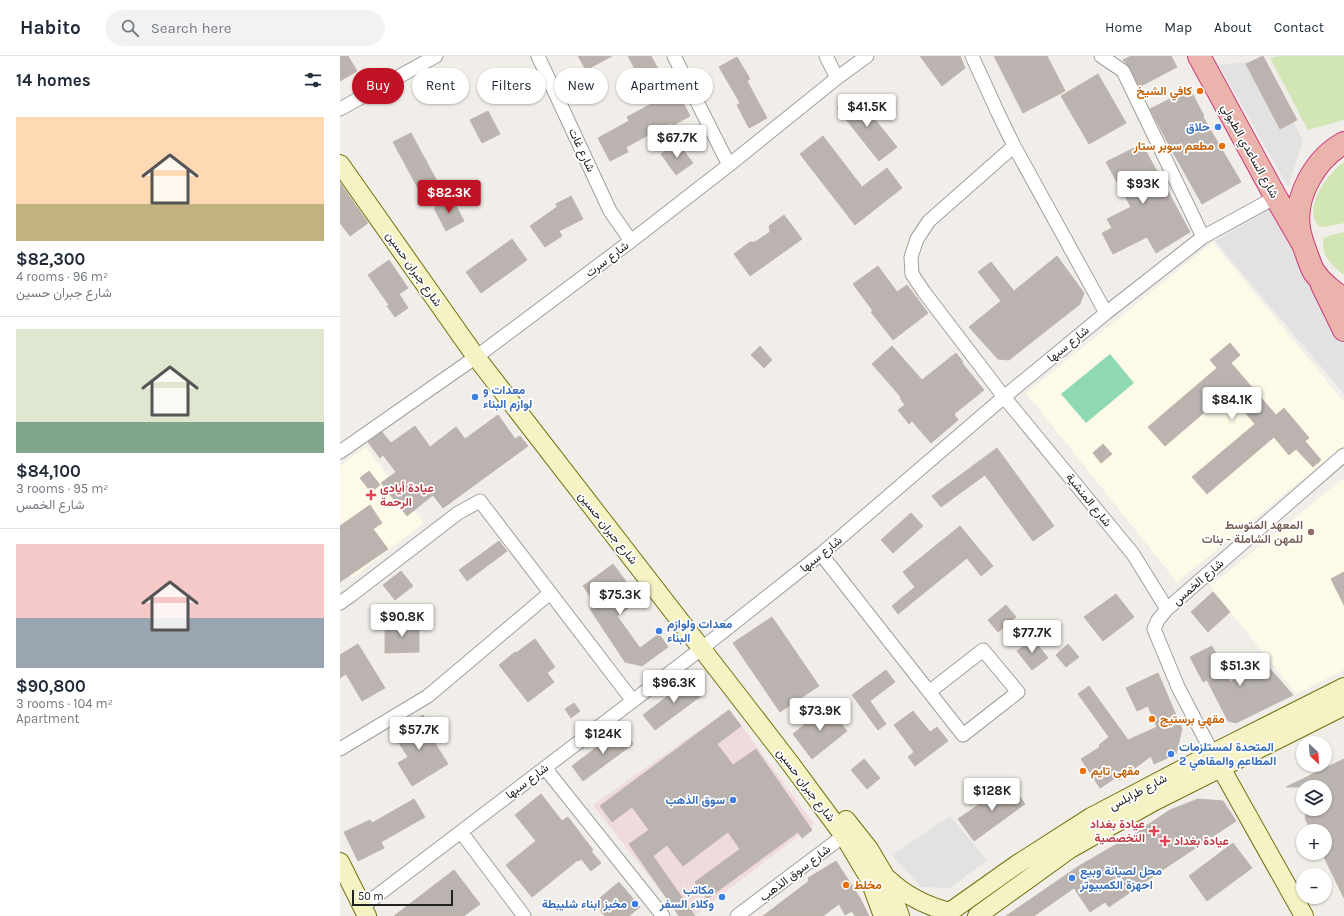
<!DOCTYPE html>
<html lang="en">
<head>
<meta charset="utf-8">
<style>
  :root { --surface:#fff; --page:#f2f2f3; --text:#1f2937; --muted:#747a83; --line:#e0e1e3; --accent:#c11225 }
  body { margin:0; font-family:Karla,Vazirmatn,sans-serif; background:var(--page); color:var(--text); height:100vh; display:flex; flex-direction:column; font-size:15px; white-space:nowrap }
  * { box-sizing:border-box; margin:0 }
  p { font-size:13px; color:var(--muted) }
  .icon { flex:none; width:22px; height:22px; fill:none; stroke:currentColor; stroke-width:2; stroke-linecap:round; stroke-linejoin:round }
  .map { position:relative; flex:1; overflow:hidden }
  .details { display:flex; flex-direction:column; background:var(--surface); width:340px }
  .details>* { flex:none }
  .top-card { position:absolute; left:12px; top:12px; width:380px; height:36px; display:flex; gap:8px }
  .needle { width:26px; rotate:154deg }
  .fabs { position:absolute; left:956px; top:680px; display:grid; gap:8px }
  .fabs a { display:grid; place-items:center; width:36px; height:36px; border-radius:50%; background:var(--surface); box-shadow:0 1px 3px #0004; font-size:20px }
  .scale { position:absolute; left:12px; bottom:10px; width:101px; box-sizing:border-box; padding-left:4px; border:2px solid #222; border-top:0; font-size:11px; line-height:14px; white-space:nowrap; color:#222; -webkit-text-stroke:3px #fff; paint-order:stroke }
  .price { position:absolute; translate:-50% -34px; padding:0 9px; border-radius:4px; background:#fff; color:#222; font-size:13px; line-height:26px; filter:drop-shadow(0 1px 2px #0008) }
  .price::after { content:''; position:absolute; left:50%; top:24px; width:12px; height:9px; margin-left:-6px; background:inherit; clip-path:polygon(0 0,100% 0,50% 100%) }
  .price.on { background:var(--accent); color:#fff }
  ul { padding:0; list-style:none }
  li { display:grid; align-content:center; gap:8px; height:212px; padding:0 16px }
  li+li { border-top:1px solid var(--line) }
  li span { display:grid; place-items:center; height:124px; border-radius:0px; color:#555 }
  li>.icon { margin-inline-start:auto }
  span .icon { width:72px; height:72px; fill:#fffc; stroke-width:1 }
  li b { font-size:17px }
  h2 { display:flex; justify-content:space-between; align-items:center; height:48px; padding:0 16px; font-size:17px }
  .tag { padding:0 14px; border-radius:18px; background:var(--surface); box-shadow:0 1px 3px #0004; font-size:14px; line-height:36px }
  .tag.on { background:var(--accent); color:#fff }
  header { display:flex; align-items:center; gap:24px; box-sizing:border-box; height:56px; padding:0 20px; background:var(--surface); border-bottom:1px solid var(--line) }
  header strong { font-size:19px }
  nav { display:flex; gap:22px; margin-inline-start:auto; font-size:14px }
  .search { width:280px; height:36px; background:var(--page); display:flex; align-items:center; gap:10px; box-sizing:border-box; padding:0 14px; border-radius:22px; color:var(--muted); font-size:15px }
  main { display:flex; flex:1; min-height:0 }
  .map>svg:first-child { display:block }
</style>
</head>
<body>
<header>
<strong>Habito</strong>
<div class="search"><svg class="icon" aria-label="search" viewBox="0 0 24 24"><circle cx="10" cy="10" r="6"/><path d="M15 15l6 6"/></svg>Search here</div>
<nav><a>Home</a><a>Map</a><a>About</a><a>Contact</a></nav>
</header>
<main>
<section class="details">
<h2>14 homes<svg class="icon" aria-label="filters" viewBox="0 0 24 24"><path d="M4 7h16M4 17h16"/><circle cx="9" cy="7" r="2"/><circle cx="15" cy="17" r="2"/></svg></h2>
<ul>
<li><span style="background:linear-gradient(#ffd9b3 70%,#c2b280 0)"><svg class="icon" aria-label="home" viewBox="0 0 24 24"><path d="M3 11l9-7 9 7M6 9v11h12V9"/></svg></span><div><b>$82,300</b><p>4 rooms · 96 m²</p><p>شارع جبران حسين</p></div></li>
<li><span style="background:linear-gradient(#dfe7d0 75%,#7fa58c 0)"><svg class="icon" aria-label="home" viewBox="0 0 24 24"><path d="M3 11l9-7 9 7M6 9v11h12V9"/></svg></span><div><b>$84,100</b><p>3 rooms · 95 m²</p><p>شارع الخمس</p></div></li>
<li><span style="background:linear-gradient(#f6c9c9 60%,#9aa5b1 0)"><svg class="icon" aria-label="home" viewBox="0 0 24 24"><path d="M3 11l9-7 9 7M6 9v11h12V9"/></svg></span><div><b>$90,800</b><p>3 rooms · 104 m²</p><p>Apartment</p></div></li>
</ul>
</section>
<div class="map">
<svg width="1004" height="860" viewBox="0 0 1004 860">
  <rect width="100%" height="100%" fill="#f1eee9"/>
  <path fill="#f0dbdc" d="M389,653L474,768L354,860H340L253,749Z"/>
  <path fill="#fdfae7" d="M873,186L1004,346V389L837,526L686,337Z
    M26,391L84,467L12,522L0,506V410Z
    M1004,422V614L956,638L870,530Z"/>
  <path fill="#d2e6b5" d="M938,0H1004V64L968,74L930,2Z
    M1004,106V167L983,171L979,170C977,168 975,165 974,162C969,144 989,116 1004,106Z
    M1004,176V219C992,209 979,198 984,182L988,180Z"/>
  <path fill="#8fd8b4" d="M770,298L794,327L746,367L721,338Z"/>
  <path fill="#e2e2e2" d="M923,4L963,85L948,131L879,9Z
    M931,153L1004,289V338L875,185Z
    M610,760L647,804L610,832L581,831L552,799Z"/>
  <path fill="#bab3af" stroke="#c2b4ad" d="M0,0H8L17,15L0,25Z
    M238,0H272L246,14Z
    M288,0H311L333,40L338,37L350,60L332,70L331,67L286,91L288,96L270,105L258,82L289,65L287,61L313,47Z
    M580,0H620L625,12L602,30Z
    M654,0H707L725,35L683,57Z
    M791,0H831L837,11L799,31L790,12L783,4Z
    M923,0L957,64L940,73L906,8Z
    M397,1L410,23L407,25L427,62L409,72L397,49L400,47L379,11Z
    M758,18L786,67L749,88L721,40Z
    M850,33L864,60L863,61L901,126L862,148L830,91L810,53Z
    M515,39L557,91L539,105L497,52Z
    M148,55L160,78L142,87L130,64Z
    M71,77L98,127L80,136L53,86Z
    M483,80L522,131L547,112L562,132L515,169L460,98Z
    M337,86L353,107L336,119L321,98Z
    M802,88L850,176L816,197L807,181L773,198L762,177L772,172L767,163L791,151L766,106Z
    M0,127L28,167L10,180L0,167Z
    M231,140L243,163L219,175L222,180L205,191L190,170L217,151L216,148Z
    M112,142L124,165L106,175L94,152Z
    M444,159L462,183L410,220L394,198L410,186H415L430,176L429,170Z
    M172,183L187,204L141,237L126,216Z
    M717,200L744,237L740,248L669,304L658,303L629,271L661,245L638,216L651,206L674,235Z
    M49,204L68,232L59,238L68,252L55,261L47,250L49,249L28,219Z
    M538,210L557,236L567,229L588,257L553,284L531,256L533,255L513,228Z
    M890,287L900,299L891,307L936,359L944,352L969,382L965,385L981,404L973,411L956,393L949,399L934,381L867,438L852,421L915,368L888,336L825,390L808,371L877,312L870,304Z
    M420,290L432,304L424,312L411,299Z
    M552,290L582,324L616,297L623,306L622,307L644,334L614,358L618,364L591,387L572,365L569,368L558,354L565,349L560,342L561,341L532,308Z
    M158,359L175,383L180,380L188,390L103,452L93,439L67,460L41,427L56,416L43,399L40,402L28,386L42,376L51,387L75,370L90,391L116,371L125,383Z
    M763,388L772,398L761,407L753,397Z
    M657,392L714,470L693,485L645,419L601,451L592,440Z
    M29,415L40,429L31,436L20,422Z
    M30,449L42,467L33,473L48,493L0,526V470Z
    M571,457L583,470L553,497L541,484Z
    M620,470L653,510L641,520L627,502L558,558L552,550L575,531L563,516Z
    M159,485L167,495L127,525L119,514Z
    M273,508L300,544L277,560L300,592L319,578L328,591L302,610L285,606L250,553L256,548L243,530Z
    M61,515L73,530L55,544L43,529Z
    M1004,516V549L991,523Z
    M873,536L890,556L868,576L851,556Z
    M776,538L794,561L763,585L744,561Z
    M666,549L676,561L658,576L648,564Z
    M432,561L479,630L440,656L393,587Z
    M79,566V596L45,597V567Z
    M195,583L215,611L207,617L214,626L188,646L159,609L175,596L176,597Z
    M693,583L708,602L692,614L677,595Z
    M18,588L45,632L22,645L6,618L0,622V599Z
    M728,588L739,601L726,611L716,599Z
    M872,590L890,626L924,606L953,639L896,667L888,665L867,624L863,626L850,601Z
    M546,614L555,626L530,645L546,668L538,674L512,639Z
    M818,617L842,673L836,698L814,708L811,700L779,724L777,721L760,732L741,703L760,691L759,689L769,681L738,638L749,630L788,684L817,671L808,650L797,655L786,632Z
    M353,621L365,637L315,674L303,659Z
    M234,647L240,655L231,662L225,653Z
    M487,650L507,675L472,703L453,678Z
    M389,654L401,670L377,688L393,709L416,693L472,774L462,782L458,776L367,843L355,826L400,793L388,776L343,810L327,789L313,800L355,860H339L289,788L309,774L292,751L272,766L260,750Z
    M573,655L590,676L597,671L608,685L575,710L568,701L574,696L554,669Z
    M83,659L91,671L87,674L108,708L72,730L58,707L68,701L53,678Z
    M282,672L293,688L243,725L232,710Z
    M524,703L540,722L527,733L511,714Z
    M1004,703V842L982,797H985V775H971L965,762L966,759L963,753H985V731H946Z
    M670,727L685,748L634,785L618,763Z
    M201,738L222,765L228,761L253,794L251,795L261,807L251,815L241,803L239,805L238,804L192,841L166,809L196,785L175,759Z
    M74,743L85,761L41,786L44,792L18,805L4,776L30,764L32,767Z
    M858,743L883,745L896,765L821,815L769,851L765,846L750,856L734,832L694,860H666L739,810L794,778L830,754Z
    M893,787L912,812L867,845L849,820Z
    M496,805L520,842L529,860H515L512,855L505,859L499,848L483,860H423L469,825L468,822Z
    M114,814L140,848L124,860H54Z
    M279,826L300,851L289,860H265L254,847Z"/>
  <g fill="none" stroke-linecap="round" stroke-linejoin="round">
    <g stroke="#9f9f9f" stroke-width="15">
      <path id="minor" d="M198,0L270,155L291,185
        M334,0L389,109
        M486,0L497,22
        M632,0L658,57L674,90L766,257
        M761,0L783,15L863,181
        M0,53L96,0
        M674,90L589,165L577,183L571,201L572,218L584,236L664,341L793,498L827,553
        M0,396L136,301L291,185L389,109L497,22L527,0
        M481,498L623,679L678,636L643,594L589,636
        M0,547L10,540L118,457L140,445L293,645
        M0,693L88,640L210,537
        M876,704L838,631L814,573L818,564L827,553L1004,399
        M205,712L323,860
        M121,776L184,860
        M22,851L361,593L481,498L664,341L766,257L863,181L936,141
        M397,860L510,775"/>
    </g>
    <g stroke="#72720f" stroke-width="20">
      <path id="secondary" d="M0,108L136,301L447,703L504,780L529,822L543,860
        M881,712L964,860
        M506,764L529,793L545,820L560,860
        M0,806L27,860
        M548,823C566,840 586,850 610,856
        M604,860L676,809L751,761L871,698L1004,631
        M637,860L730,793L813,746L1004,650"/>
    </g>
    <g stroke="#cd397b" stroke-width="24">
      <path id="trunk" d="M859,0L934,138L963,188
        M1004,87C976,102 954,140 959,172C960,181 964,190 967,199C969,204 971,211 974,216C981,226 993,237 1004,242
        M982,229L1004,274"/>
    </g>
    <use href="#minor" stroke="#fff" stroke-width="13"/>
    <use href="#secondary" stroke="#f5f2c4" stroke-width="18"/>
    <use href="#trunk" stroke="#eab3ac" stroke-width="22"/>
  </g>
  <g fill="#e8710a" stroke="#fff" stroke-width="1.5">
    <circle cx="860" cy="35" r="4"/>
    <circle cx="882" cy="90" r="4"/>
    <circle cx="812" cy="663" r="4"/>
    <circle cx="743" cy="715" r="4"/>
    <circle cx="506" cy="829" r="4"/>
  </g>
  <g fill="#3f7fe0" stroke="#fff" stroke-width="1.5">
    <circle cx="878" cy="71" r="4"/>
    <circle cx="135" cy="341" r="4"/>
    <circle cx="319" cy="575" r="4"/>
    <circle cx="831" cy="698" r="4"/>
    <circle cx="393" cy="744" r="4"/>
    <circle cx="732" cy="822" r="4"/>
    <circle cx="382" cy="841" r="4"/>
    <circle cx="295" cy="848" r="4"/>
  </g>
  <g fill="#e0444e" stroke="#fff" stroke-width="1.5">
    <path d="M29 433h4v4h4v4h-4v4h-4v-4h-4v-4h4z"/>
    <path d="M812 769h4v4h4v4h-4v4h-4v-4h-4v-4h4z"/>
    <path d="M823 779h4v4h4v4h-4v4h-4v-4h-4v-4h4z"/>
  </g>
  <circle fill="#8d6e63" stroke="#fff" stroke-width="1.5" cx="971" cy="476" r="4"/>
  <g text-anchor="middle" stroke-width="3.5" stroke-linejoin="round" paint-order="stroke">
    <g font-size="12" font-weight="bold" fill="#c56008" stroke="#fff" text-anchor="start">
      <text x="852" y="39" text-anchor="end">كافي الشيخ</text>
      <text x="874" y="94" text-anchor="end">مطعم سوبر ستار</text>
      <text x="820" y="667">مقهي برستيج</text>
      <text x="751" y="719">مقهى تايم</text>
      <text x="514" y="833">مخلط</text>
    </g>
    <g font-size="12" font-weight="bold" fill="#366cbe" stroke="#fff" text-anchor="end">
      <text x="870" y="75">حلاق</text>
      <text x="143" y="338" text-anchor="start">معدات و<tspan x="143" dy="14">لوازم البناء</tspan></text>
      <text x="327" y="572" text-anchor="start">معدات ولوازم<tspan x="327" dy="14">البناء</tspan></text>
      <text x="839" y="695" text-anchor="start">المتحدة لمستلزمات<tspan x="839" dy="14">المطاعم والمقاهي 2</tspan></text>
      <text x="385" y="748">سوق الذهب</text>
      <text x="740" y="819" text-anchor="start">محل لصيانة وبيع<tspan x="740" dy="14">احهزة الكمبيوتر</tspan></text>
      <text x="374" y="838">مكاتب<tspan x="374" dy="14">وكلاء السفر</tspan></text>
      <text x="287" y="852">مخبز ابناء شليبطة</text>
    </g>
    <g font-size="12" fill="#222" stroke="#fff">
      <text transform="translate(242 94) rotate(65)" y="4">شارع غات</text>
      <text transform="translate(910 95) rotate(61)" y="4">شارع الساعدي الطبولي</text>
      <text transform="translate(267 203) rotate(-37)" y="4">شارع سرت</text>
      <text transform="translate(74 213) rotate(55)" y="4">شارع جبران حسين</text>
      <text transform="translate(728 288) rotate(-39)" y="4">شارع سبها</text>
      <text transform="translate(749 444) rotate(51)" y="4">شارع المنشية</text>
      <text transform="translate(268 472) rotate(52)" y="4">شارع جبران حسين</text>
      <text transform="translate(481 498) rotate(-39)" y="4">شارع سبها</text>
      <text transform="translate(858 526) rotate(-41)" y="4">شارع الخمس</text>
      <text transform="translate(187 725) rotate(-37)" y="4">شارع سبها</text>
      <text transform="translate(466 729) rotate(53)" y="4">شارع جبران حسين</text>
      <text transform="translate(798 736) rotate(-28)" y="4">شارع طرابلس</text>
      <text transform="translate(455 817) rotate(-37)" y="4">شارع سوق الذهب</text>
    </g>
    <g font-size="12" font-weight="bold" fill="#be3a42" stroke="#fff" text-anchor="start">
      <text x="40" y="436">عيادة أيادي<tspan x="40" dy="14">الرحمة</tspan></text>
      <text x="805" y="772" text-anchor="end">عيادة بغداد<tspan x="805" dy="14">التخصصية</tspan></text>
      <text x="834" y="789">عيادة بغداد</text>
    </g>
    <g font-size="12" font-weight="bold" fill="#785e54" stroke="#fff" text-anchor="end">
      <text x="963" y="473">المعهد المتوسط<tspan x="963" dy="14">للمهن الشاملة - بنات</tspan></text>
    </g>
  </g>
</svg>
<div class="fabs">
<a><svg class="needle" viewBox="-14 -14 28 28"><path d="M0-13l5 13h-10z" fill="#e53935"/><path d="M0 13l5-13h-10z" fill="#747a83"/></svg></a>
<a><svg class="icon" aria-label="layers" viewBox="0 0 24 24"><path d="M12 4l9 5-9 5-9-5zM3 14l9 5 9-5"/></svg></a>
<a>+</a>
<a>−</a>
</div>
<div class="scale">50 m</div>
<b class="price" style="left:527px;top:72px">$41.5K</b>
<b class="price" style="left:337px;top:103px">$67.7K</b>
<b class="price" style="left:803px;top:149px">$93K</b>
<b class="price on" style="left:109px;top:158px">$82.3K</b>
<b class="price" style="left:892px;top:365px">$84.1K</b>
<b class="price" style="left:280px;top:560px">$75.3K</b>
<b class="price" style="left:62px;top:582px">$90.8K</b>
<b class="price" style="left:692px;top:598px">$77.7K</b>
<b class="price" style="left:900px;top:631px">$51.3K</b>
<b class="price" style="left:334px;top:648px">$96.3K</b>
<b class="price" style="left:480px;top:676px">$73.9K</b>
<b class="price" style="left:79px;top:695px">$57.7K</b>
<b class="price" style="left:263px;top:699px">$124K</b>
<b class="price" style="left:652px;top:756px">$128K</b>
<div class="top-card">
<a class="tag on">Buy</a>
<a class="tag">Rent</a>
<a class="tag">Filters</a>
<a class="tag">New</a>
<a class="tag">Apartment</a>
</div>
</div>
</main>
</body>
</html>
